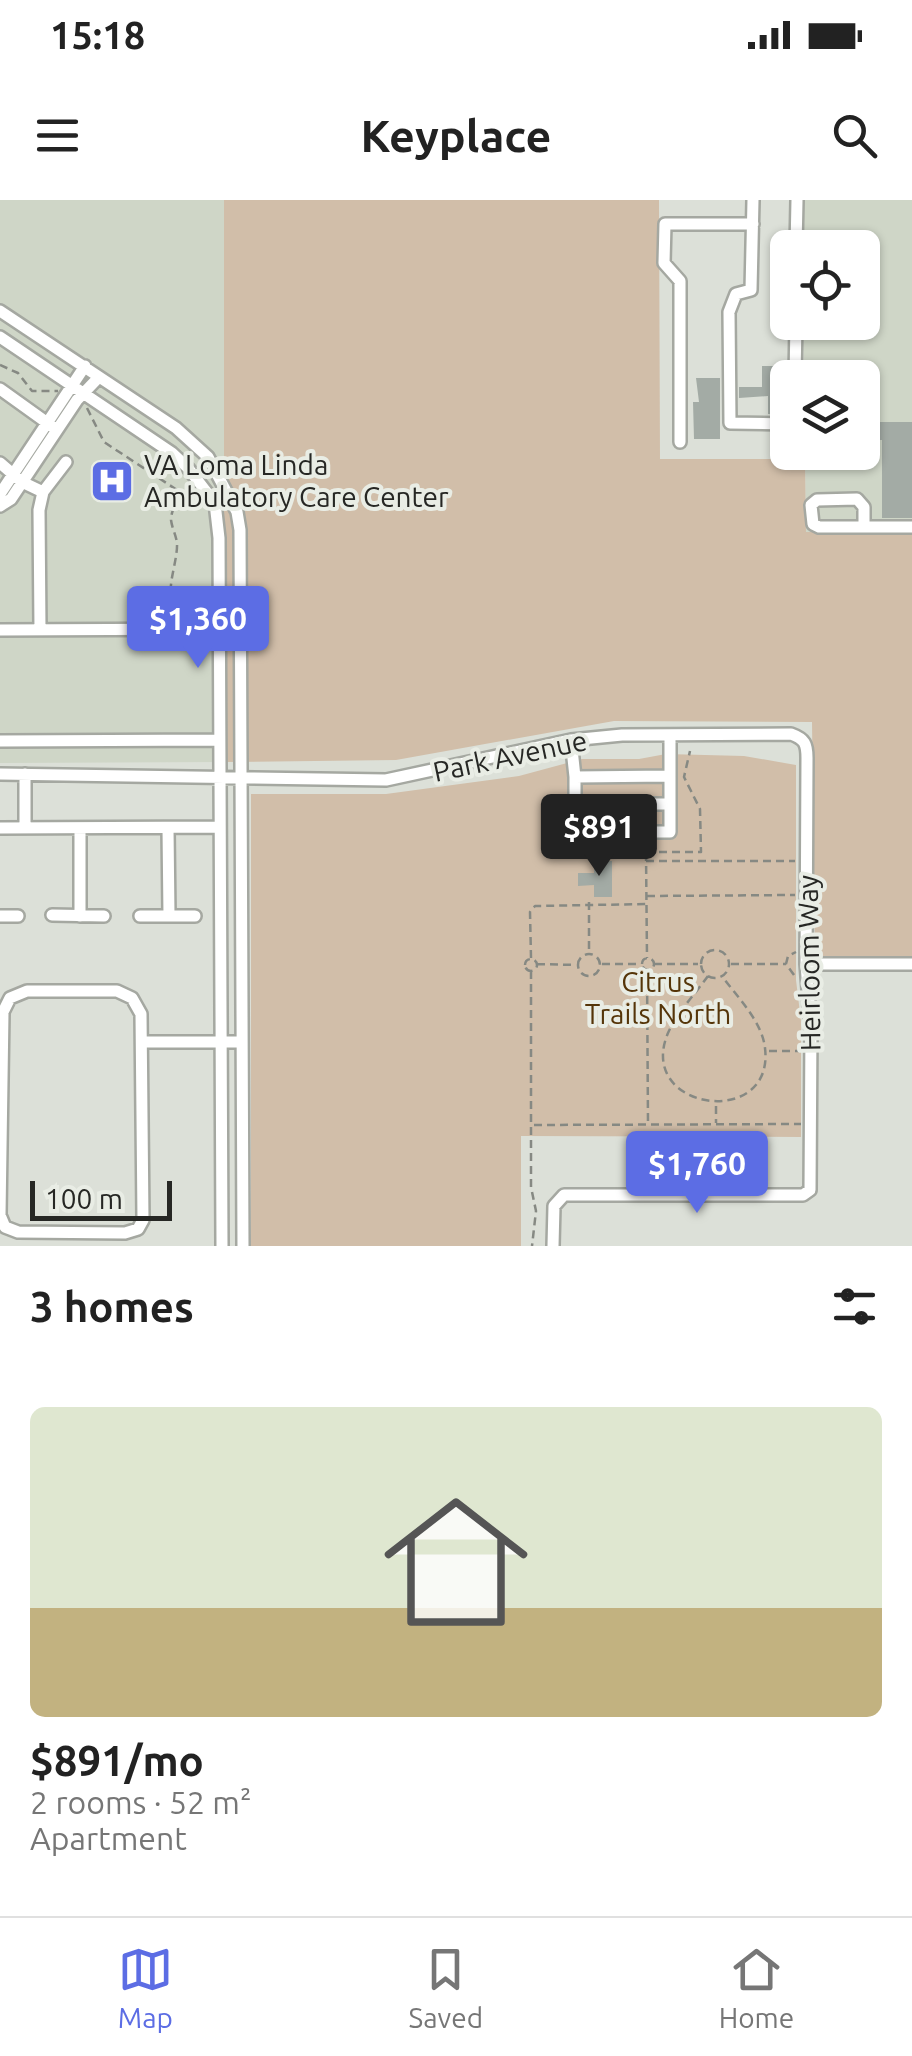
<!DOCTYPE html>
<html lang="en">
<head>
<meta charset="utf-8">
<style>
  :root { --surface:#fff; --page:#f2f2f2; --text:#222; --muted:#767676; --line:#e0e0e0; --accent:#5c6de4 }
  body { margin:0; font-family:Ubuntu,sans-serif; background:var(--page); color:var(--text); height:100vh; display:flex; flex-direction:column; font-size:38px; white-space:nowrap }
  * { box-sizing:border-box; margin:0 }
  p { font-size:32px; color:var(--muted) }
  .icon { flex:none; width:55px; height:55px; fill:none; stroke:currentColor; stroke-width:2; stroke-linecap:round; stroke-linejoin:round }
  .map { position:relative; height:1046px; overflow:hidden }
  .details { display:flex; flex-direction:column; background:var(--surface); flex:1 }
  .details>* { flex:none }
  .buttons { position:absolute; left:770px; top:30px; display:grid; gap:20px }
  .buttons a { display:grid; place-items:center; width:110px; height:110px; border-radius:15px; background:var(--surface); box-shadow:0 2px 8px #0004; font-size:50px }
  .scale { position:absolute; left:30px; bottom:25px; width:142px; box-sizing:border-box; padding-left:10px; border:5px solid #262724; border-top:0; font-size:28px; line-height:35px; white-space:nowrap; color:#262724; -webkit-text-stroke:8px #e9ede5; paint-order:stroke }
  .price { position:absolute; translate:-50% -85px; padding:0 22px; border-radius:10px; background:var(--accent); color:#fff; font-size:32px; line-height:65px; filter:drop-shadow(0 2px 5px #0008) }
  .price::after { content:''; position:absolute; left:50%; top:60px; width:30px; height:22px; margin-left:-15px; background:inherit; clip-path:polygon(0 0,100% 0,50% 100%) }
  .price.on { background:#222; color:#fff }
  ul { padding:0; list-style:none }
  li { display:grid; align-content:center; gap:20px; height:530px; padding:0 30px }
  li+li { border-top:2px solid var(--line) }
  li span { display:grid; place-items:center; height:310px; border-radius:15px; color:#555 }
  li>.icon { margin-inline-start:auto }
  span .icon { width:180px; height:180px; fill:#fffc; stroke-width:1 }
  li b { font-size:42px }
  h2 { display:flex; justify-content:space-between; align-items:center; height:120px; padding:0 30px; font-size:42px }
  .status { display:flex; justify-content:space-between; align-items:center; height:70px; padding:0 50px; background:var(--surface); direction:ltr }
  .status svg { height:28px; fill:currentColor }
  header { display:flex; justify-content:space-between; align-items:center; height:130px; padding:0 30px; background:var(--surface); font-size:45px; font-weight:600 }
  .menu { display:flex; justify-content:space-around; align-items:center; height:140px; border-top:2px solid var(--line); background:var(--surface); font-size:28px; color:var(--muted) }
  .menu a { display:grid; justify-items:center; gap:5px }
  .menu .on { color:var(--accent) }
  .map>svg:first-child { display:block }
</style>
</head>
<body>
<div class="status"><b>15:18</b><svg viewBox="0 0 49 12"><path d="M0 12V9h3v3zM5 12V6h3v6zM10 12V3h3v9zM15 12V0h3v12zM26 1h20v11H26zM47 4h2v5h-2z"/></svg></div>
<header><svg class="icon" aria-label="menu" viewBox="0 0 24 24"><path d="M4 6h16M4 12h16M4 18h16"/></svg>Keyplace<svg class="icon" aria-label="search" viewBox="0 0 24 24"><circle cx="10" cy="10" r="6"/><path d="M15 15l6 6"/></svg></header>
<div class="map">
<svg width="912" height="1046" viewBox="0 0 912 1046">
  <rect width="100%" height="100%" fill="#dce0d8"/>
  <path fill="#cfd6c7" d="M0,0H224V562L0,563Z
    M802,0H912V332H806L805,253L862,252V178L804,177L803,123L862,122V48L802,47Z"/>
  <path fill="#d1bea9" d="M224,0H659L660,259H805L806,332H912V756H815L812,522L614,521L396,560L224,562Z
    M666,554L744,556L796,565V780L801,821V937L521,936V1046H251V594H386L519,576L582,559H639Z"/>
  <path fill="#a3aba5" d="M762,166H786L785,215L768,214V196L739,198V187H762Z
    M696,178H720V239H694L693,202H699Z
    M878,222H912V318H882V240H878Z
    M594,661H612V697H594V685L578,686V673H594Z"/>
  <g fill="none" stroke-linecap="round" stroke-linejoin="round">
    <g stroke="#a5a8a1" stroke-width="16">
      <path id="minor" d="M753,0L751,90L736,94L729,112L730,223L788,224
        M796,48L797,0
        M0,111L176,228L208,257L237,312L240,330L243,1046
        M0,137L172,253L188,268L215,303L219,338L222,1046
        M795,178L796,122
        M0,189L53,227
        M680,242V81L664,63L665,24H753
        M0,263L22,282L43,292
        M0,294L85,166
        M0,306L11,299L77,200L99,177
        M864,327V307L857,299L817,300L811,305L813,324L819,327H912
        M0,430L219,429
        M40,430L39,310L43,292L66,262
        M571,540L575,577V632H670V535
        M0,541L219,540
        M0,574L386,580L571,540L622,535L791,534C805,539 807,544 807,558L806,764L811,828L810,990L803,995H564L554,1006L553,1046
        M25,574V628
        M575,577L670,576
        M575,604H670
        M0,628L220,627
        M168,628L169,716
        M52,715L104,716
        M0,716H18
        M80,716V628
        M140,716H195
        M806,764H912
        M27,791H117L132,798L141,814L143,1020L138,1029L125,1033L18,1032L5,1027L0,1015L3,812L10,798Z
        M142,842H242"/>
    </g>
    <path stroke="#868983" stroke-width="2.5" stroke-dasharray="8 5" stroke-linecap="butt" d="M0,165L18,173L32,191H58
      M87,208L104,242L177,290C179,301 171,309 171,320C172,328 176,335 177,343C178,364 162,395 177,412L194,411L208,420
      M568,639V652H701L700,609L684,577L690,551
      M646,653L647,758
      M646,661H795
      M647,696L795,695
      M589,702V751
      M701 764a14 14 0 1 1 28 0a14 14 0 1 1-28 0Z
      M578 765a11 11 0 1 1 22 0a11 11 0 1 1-22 0Z
      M642 764a6 6 0 1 1 12 0a6 6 0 1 1-12 0Z
      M531,758L530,712L535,706L647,704
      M525 765a6 6 0 1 1 12 0a6 6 0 1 1-12 0Z
      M537,764L576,765
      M602,764H641
      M654,764H698
      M731,764H786
      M647,770L648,924
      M531,771V987L536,1011L532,1046
      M794,775L786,764L788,756L796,752
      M708,776C695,794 677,813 668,833C635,911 775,930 765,848C762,821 737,797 722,776
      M769,851H801
      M716,906V923
      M534,925L801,924"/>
    <use href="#minor" stroke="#fff" stroke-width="11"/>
  </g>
  <defs>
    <g id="hospital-square" transform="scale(2.25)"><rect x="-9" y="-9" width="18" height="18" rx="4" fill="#5c6de4" stroke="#e9ede5"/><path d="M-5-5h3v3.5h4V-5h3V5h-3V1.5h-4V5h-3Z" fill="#fff"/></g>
  </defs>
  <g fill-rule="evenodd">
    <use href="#hospital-square" x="112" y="281"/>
  </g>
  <g text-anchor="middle" stroke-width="8" stroke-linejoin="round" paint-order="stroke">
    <g font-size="28" fill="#262724" stroke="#e9ede5" text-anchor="start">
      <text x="144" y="275">VA Loma Linda<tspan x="144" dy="32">Ambulatory Care Center</tspan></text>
    </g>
    <g font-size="28" fill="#262724" stroke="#e9ede5">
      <text transform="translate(510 556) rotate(-12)" y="10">Park Avenue</text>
      <text transform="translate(809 763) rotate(-91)" y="10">Heirloom Way</text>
    </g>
    <g font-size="28" fill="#553509" stroke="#e9ede5">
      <text x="658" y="792">Citrus<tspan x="658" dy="32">Trails North</tspan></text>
    </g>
  </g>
</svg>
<div class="buttons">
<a><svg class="icon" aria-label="locate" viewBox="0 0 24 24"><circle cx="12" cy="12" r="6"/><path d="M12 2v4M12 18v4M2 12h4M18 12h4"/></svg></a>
<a><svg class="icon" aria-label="layers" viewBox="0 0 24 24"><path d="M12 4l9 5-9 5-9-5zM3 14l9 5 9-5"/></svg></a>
</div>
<div class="scale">100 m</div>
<b class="price" style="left:198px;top:471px">$1,360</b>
<b class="price on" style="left:599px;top:679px">$891</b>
<b class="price" style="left:697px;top:1016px">$1,760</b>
</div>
<section class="details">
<h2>3 homes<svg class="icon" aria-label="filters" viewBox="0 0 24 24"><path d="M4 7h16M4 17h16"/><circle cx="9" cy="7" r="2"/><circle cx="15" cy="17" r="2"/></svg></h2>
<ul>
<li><span style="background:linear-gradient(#dfe7d0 65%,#c2b280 0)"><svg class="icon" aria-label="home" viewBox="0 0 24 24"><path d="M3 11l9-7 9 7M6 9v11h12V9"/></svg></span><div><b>$891/mo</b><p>2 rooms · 52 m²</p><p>Apartment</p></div></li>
</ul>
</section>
<nav class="menu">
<a class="on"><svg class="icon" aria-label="map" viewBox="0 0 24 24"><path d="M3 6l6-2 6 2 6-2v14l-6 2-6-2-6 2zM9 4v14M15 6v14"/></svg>Map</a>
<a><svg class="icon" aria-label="saved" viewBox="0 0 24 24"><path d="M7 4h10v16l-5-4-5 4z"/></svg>Saved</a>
<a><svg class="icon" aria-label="home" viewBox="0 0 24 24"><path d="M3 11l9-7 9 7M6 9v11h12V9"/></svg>Home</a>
</nav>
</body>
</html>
